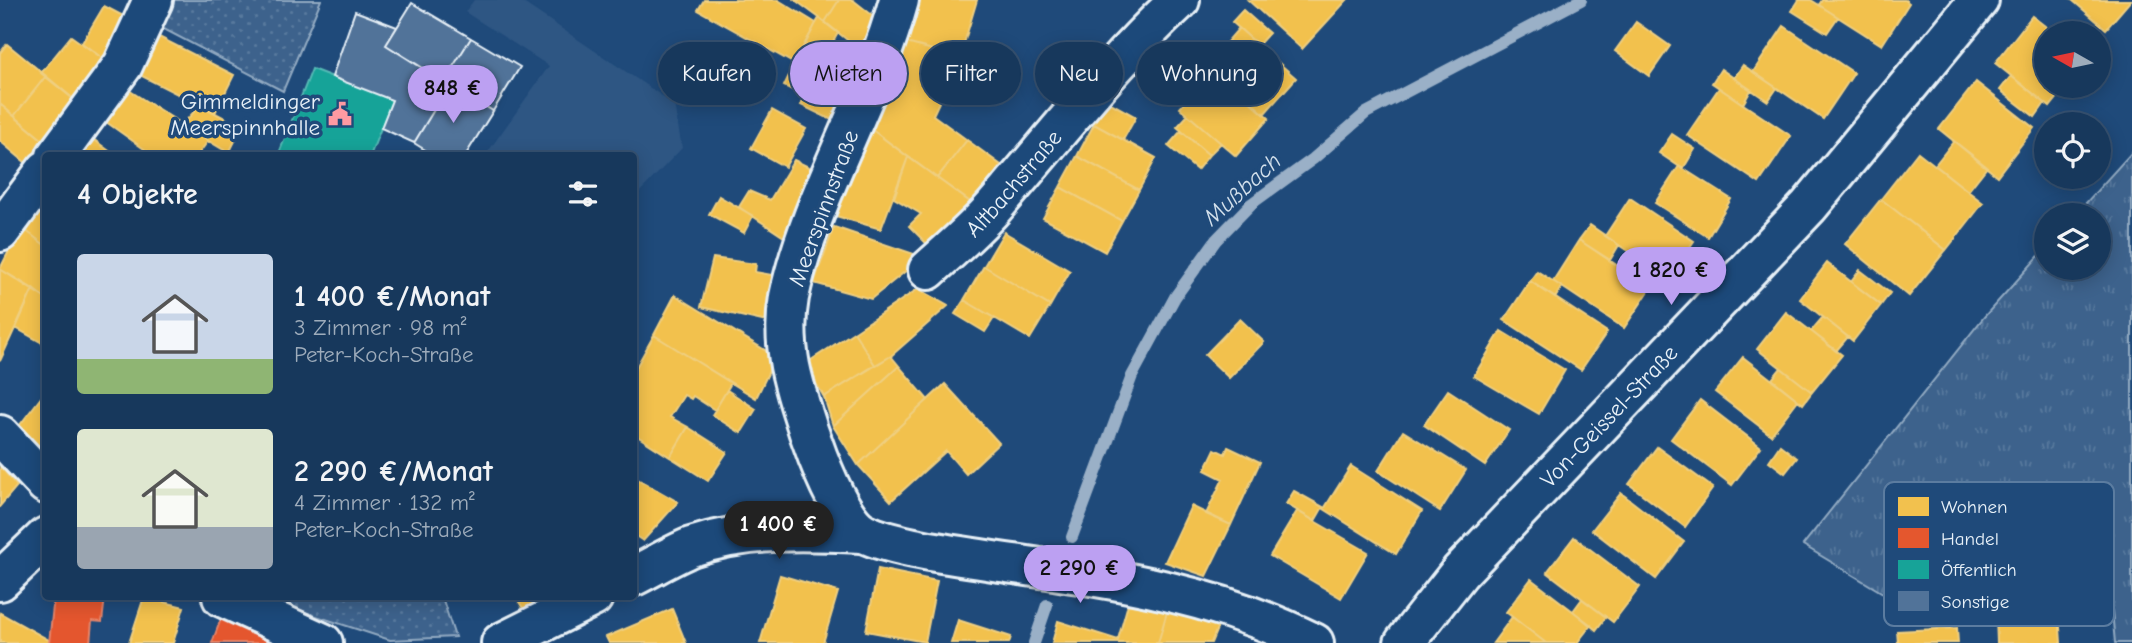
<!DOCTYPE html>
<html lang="de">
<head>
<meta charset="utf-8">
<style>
  :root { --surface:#17385c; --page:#203f62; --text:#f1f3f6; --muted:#9eacbb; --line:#365272; --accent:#bca0f2 }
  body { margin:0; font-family:"Comic Neue",sans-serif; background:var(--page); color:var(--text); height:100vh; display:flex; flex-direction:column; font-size:26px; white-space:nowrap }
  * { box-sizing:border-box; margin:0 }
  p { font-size:23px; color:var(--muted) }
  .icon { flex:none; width:38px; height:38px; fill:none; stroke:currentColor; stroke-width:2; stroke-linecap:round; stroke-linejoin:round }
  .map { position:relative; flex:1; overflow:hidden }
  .side { position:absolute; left:42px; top:152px; width:595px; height:448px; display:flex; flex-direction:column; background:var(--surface); border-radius:7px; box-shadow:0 4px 18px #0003,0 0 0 2px var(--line) }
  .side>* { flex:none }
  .guide { position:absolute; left:658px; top:42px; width:665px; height:63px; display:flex; gap:14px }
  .needle { width:46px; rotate:279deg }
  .buttons { position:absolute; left:2034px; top:21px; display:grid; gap:14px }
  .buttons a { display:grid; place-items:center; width:77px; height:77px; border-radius:50%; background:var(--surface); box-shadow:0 4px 18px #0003,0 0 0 2px var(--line); font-size:35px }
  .price { position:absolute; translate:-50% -60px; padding:0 16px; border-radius:24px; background:var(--accent); color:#111; font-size:23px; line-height:46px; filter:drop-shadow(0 2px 4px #0008) }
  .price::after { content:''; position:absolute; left:50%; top:42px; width:21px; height:16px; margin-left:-10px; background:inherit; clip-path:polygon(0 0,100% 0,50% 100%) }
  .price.on { background:#222; color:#fff }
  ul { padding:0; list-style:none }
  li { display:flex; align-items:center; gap:21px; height:175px; padding:0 35px }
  li span { display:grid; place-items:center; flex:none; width:196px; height:140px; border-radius:7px; color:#555 }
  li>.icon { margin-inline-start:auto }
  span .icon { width:84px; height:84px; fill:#fffc; stroke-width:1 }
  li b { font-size:30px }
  h2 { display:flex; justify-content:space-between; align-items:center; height:84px; padding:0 35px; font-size:30px }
  .chip { padding:0 24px; border-radius:32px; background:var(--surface); box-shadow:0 4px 18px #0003,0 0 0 2px var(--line); font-size:24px; line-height:63px }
  .chip.on { background:var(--accent); color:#111 }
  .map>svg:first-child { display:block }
</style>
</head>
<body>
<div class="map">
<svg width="2132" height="643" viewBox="0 0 2132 643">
  <defs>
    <pattern id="grass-tufts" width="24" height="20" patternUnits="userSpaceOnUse" patternTransform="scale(1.75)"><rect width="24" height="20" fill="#3c628c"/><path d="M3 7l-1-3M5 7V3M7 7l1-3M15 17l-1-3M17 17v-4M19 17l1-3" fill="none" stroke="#58799d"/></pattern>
    <pattern id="park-dots" width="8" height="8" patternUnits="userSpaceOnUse" patternTransform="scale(1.75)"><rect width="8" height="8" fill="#3c628c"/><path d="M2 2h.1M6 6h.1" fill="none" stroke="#58799d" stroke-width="1.8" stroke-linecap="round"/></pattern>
  </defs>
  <rect width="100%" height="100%" fill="#1f4a7a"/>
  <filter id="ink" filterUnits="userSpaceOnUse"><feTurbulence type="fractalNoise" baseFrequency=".0143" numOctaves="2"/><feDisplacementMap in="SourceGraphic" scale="14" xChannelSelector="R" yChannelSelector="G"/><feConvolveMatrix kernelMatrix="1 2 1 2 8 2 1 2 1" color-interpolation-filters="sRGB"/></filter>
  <g filter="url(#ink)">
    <path fill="#2e5683" d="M474,0H519L674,104L682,148L634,198V156H485L549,66L465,12Z"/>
    <path fill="url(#grass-tufts)" stroke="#92aac2" stroke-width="2" d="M2132,152V643H2115L2112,611L2068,540L1974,496L1893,599L1803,545L1984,317L2046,248V268H2098V215H2075Z"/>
    <path fill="url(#park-dots)" stroke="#92aac2" stroke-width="2" d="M168,0H321L283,91L158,26Z
      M258,597H442L455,637L390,640Z"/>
    <path fill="#f2c14e" stroke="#efcf81" stroke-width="2" d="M704,0H778L816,23L795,64L698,10Z
      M795,0H839L825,22Z
      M839,0H853L881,22L867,56L825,22Z
      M914,0H977L960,57L902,42Z
      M1248,0H1347L1302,49Z
      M1799,0H1811L1838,17L1827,33L1792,11Z
      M1822,0H1905L1909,3L1882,45L1819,5Z
      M2072,0H2131L2106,29Z
      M104,6L129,19L109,63L82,43Z
      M1243,10L1269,33L1258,45L1232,22Z
      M2032,16L2054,33H2046V86H2067L2050,107L1995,63Z
      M819,18L838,33L820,65L799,54Z
      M1636,22L1670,46L1649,76L1615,51Z
      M1784,26L1854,73L1823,119L1753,72Z
      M1239,28L1296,78L1264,114L1208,64Z
      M151,33L234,75L215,113L132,71Z
      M71,36L109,63L82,106L41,73Z
      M902,42L960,57L933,115L967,140L937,178L867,126Z
      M7,44L46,76L14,116L0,104V53Z
      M799,54L820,65L805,96L784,86Z
      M820,65L857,84L838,123L801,105Z
      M1743,65L1777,88L1768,101L1734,78Z
      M1214,69L1269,118L1236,156L1180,108Z
      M1721,69L1751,90L1743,104L1712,83Z
      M46,76L82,106L50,146L14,116Z
      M2011,76L2045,103L2035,117L2000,90Z
      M1976,82L2034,128L1997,176L1939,129Z
      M124,87L208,141L197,156H154L102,119Z
      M1719,88L1791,136L1759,183L1687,135Z
      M1107,101L1136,117L1123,140L1094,124Z
      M0,104L50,146L32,168L0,141Z
      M200,105L242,127L229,153L182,125Z
      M772,110L806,129L785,167L751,148Z
      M1188,115L1221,143L1209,155L1177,127Z
      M1094,124L1156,158L1139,190L1077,156Z
      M867,126L908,157L881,229L836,216Z
      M1181,131L1209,155L1197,170L1168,146Z
      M1672,134L1695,149L1683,169L1659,153Z
      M89,136L116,156H75Z
      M967,140L1001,165L973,204L937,178Z
      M1954,141L1987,167L1968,191L1935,165Z
      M1918,152L1983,203L1946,250L1881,199Z
      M1077,156L1139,190L1122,221L1060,187Z
      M908,157L973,204L931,248L909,226L921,214L894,198Z
      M794,160L819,172L784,237L739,207L749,191L770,200Z
      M1679,166L1731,199L1708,237L1655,203Z
      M1060,187L1122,221L1105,252L1043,218Z
      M719,196L753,216L744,233L709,214Z
      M1630,198L1694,241L1669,278L1605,236Z
      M1881,199L1946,250L1909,296L1845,244Z
      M46,201V246L21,227Z
      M1590,225L1619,245L1610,260L1579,240Z
      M21,227L46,246V299L0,269Z
      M834,227L923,257L871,299L814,283Z
      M1004,232L1070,271L1050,306L984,266Z
      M1579,240L1651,288L1624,328L1553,281Z
      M713,258L756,264L755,272L783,277L767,322L701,307Z
      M1827,263L1881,305L1853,341L1800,299Z
      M984,266L1050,306L1030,339L964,300Z
      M0,269L33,289L0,361Z
      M1860,270L1890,293L1881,305L1851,282Z
      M1537,271L1562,287L1555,298L1530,281Z
      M1530,281L1607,332L1581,370L1504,320Z
      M33,289L46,299V345L16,328Z
      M918,289L948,306L891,356L875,365L854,332Z
      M675,295L776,357L756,398L654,335Z
      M964,300L994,318L985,332L955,314Z
      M1786,312L1842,355L1812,392L1757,349Z
      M1823,317L1848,337L1836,351L1811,331Z
      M1240,319L1264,342L1229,378L1205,355Z
      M1501,331L1565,370L1539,414L1474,376Z
      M854,332L875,365L824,397L805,364Z
      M654,335L731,383L715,410L693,396L691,399L684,395L670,417L688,427L670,457L634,434V371Z
      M891,356L899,366L833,426L824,397Z
      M1743,357L1798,400L1771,435L1715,392Z
      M899,366L928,400L858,465L833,426Z
      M1781,368L1812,392L1803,404L1772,379Z
      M945,384L999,443L966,474L946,451L891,501L858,465Z
      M727,390L756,409L741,433L712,415Z
      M1448,390L1509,430L1485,466L1424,425Z
      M46,391V453L16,430Z
      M1700,400L1761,447L1732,485L1671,439Z
      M688,427L727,452L708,481L670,457Z
      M1403,431L1466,470L1440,511L1378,471Z
      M1780,445L1797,458L1785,473L1769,461Z
      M1228,447L1260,462L1231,525L1206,514L1223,479L1205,470L1215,449L1225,454Z
      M1657,447L1713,488L1685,527L1629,484Z
      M0,466L17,486L0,506Z
      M1351,466L1422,511L1396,554L1324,509Z
      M634,477L678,502L643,541L634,535Z
      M1294,491L1323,507L1315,521L1286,504Z
      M1621,493L1684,542L1656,579L1592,530Z
      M1191,506L1231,525L1206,576L1165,562Z
      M1297,511L1368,552L1341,598L1270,556Z
      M1574,537L1640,587L1613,622L1547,572Z
      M878,569L937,581L925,642L866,631Z
      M780,575L838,592L823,643H760Z
      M1531,579L1591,625L1577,643H1546L1506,612Z
      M144,597L184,607L173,643H129Z
      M516,597H551L524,610Z
      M1582,599L1606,617L1596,630L1573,611Z
      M1128,604L1167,612L1158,643H1117Z
      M672,609L686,643H609L606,637Z
      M1167,612L1219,624L1211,643H1158Z
      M0,613L49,640V643H0Z
      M2059,613L2061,643H1997L1996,617Z
      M1512,617L1546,643H1493Z
      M958,620L1011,637L1009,643H951Z
      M1058,621L1118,640L1117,643H1052Z
      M1957,628L1958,643H1898L1897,631Z"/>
    <path fill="#e4572e" stroke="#e5856b" stroke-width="2" d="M54,597H105L102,622L92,621L90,643H49Z
      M222,616L292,643H212Z"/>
    <path fill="#17a398" stroke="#56bab5" stroke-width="2" d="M312,69L392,100L370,156H278Z"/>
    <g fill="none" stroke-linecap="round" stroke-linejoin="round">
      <path stroke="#9ab0c7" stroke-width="12" d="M1072,537L1132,376L1175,297L1216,240L1251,204L1313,159L1366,113L1581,0
        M1034,643L1047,605"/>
    </g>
    <path fill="#517399" stroke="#e8f1f8" stroke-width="2" d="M412,3L471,38L444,81L386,45Z
      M355,11L397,27L386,45L449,85L414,143L381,128L392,100L332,77Z
      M471,38L520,67L493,111L444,81Z
      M449,85L493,111L465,156H435L414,143Z"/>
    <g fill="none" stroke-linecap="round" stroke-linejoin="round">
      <g stroke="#e8f1f8" stroke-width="44">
        <g id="street">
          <path d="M56,156L123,65L153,0"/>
          <path d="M0,232L46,170"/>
          <path id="s1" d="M928,270C950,250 974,230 994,207C1055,137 1111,63 1180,0"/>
          <path d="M0,435L46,484"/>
          <path d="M634,576C652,567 672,555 691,547C747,528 804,530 862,533"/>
          <path d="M0,581L46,537"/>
          <path d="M222,597L323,643"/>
          <path d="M501,643L593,597"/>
          <path id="s2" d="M1404,643L1460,572L1809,206L1979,0"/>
        </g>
      </g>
      <g stroke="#e8f1f8" stroke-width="44">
        <path id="secondary" d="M899,0C872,100 810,197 789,297C785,319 786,344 790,366C797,401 832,517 864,533C896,549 976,558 1014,564C1121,580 1215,594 1314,643"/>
      </g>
      <use href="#street" stroke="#1f4a7a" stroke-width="38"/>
      <use href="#secondary" stroke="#1f4a7a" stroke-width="38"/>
    </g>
  </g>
  <defs>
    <g id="civic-bare" transform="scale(1.89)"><path d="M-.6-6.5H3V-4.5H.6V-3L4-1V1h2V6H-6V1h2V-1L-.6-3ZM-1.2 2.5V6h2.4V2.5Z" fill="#ff9aa2" stroke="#1f4a7a" stroke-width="2.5" paint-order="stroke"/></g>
  </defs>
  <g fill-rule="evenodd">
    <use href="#civic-bare" x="340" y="114"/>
  </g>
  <g text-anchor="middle" stroke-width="7" stroke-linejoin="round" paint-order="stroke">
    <g font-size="23" fill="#e8f1f8" stroke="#1f4a7a" text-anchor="end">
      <text x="320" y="109">Gimmeldinger<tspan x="320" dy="26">Meerspinnhalle</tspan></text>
    </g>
    <g font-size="23" fill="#e8f1f8" stroke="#1f4a7a">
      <text dy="8" stroke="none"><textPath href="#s1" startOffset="122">Altbachstraße</textPath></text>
      <text transform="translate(823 208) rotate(-70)" y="8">Meerspinnstraße</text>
      <text dy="8" stroke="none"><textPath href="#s2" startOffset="306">Von-Geissel-Straße</textPath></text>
    </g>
    <g font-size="24" font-style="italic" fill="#d4e1ec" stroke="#1f4a7a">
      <text transform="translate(1242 189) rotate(-42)" y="8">Mußbach</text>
    </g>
  </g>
  <rect x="1884" y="482" width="230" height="144" rx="10" fill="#1f4a7a" stroke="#5b7ca0" stroke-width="2"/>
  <rect x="1898" y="497" width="31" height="19" fill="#f2c14e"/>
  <rect x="1898" y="528" width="31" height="20" fill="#e4572e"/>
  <rect x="1898" y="560" width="31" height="19" fill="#17a398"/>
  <rect x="1898" y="591" width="31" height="20" fill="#517399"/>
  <g font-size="19" fill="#e8f1f8">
    <text x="1941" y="513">Wohnen</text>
    <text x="1941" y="545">Handel</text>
    <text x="1941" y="576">Öffentlich</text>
    <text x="1941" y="608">Sonstige</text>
  </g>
</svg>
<div class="buttons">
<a><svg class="needle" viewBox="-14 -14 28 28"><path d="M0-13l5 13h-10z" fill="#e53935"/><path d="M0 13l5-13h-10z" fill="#9eacbb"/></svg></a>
<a><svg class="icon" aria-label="locate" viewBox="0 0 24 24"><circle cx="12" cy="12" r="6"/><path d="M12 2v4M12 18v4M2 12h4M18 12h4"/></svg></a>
<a><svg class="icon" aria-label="layers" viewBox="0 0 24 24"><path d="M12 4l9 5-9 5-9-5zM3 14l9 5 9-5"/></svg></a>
</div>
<b class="price" style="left:453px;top:125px">848 €</b>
<b class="price" style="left:1671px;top:307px">1 820 €</b>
<b class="price on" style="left:779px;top:561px">1 400 €</b>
<b class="price" style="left:1080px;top:605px">2 290 €</b>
<div class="guide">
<a class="chip">Kaufen</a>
<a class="chip on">Mieten</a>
<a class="chip">Filter</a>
<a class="chip">Neu</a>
<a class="chip">Wohnung</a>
</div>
<section class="side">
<h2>4 Objekte<svg class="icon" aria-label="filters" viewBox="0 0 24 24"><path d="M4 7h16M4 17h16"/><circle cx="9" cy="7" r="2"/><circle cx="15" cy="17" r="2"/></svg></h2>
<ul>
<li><span style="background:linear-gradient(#c9d6e8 75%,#8fb573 0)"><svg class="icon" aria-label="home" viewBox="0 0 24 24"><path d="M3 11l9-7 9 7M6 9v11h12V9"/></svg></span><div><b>1 400 €/Monat</b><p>3 Zimmer · 98 m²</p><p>Peter-Koch-Straße</p></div></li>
<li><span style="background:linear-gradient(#dfe7d0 70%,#9aa5b1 0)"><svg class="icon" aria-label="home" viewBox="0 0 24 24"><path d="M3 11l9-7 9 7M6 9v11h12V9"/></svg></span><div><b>2 290 €/Monat</b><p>4 Zimmer · 132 m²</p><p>Peter-Koch-Straße</p></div></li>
</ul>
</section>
</div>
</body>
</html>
